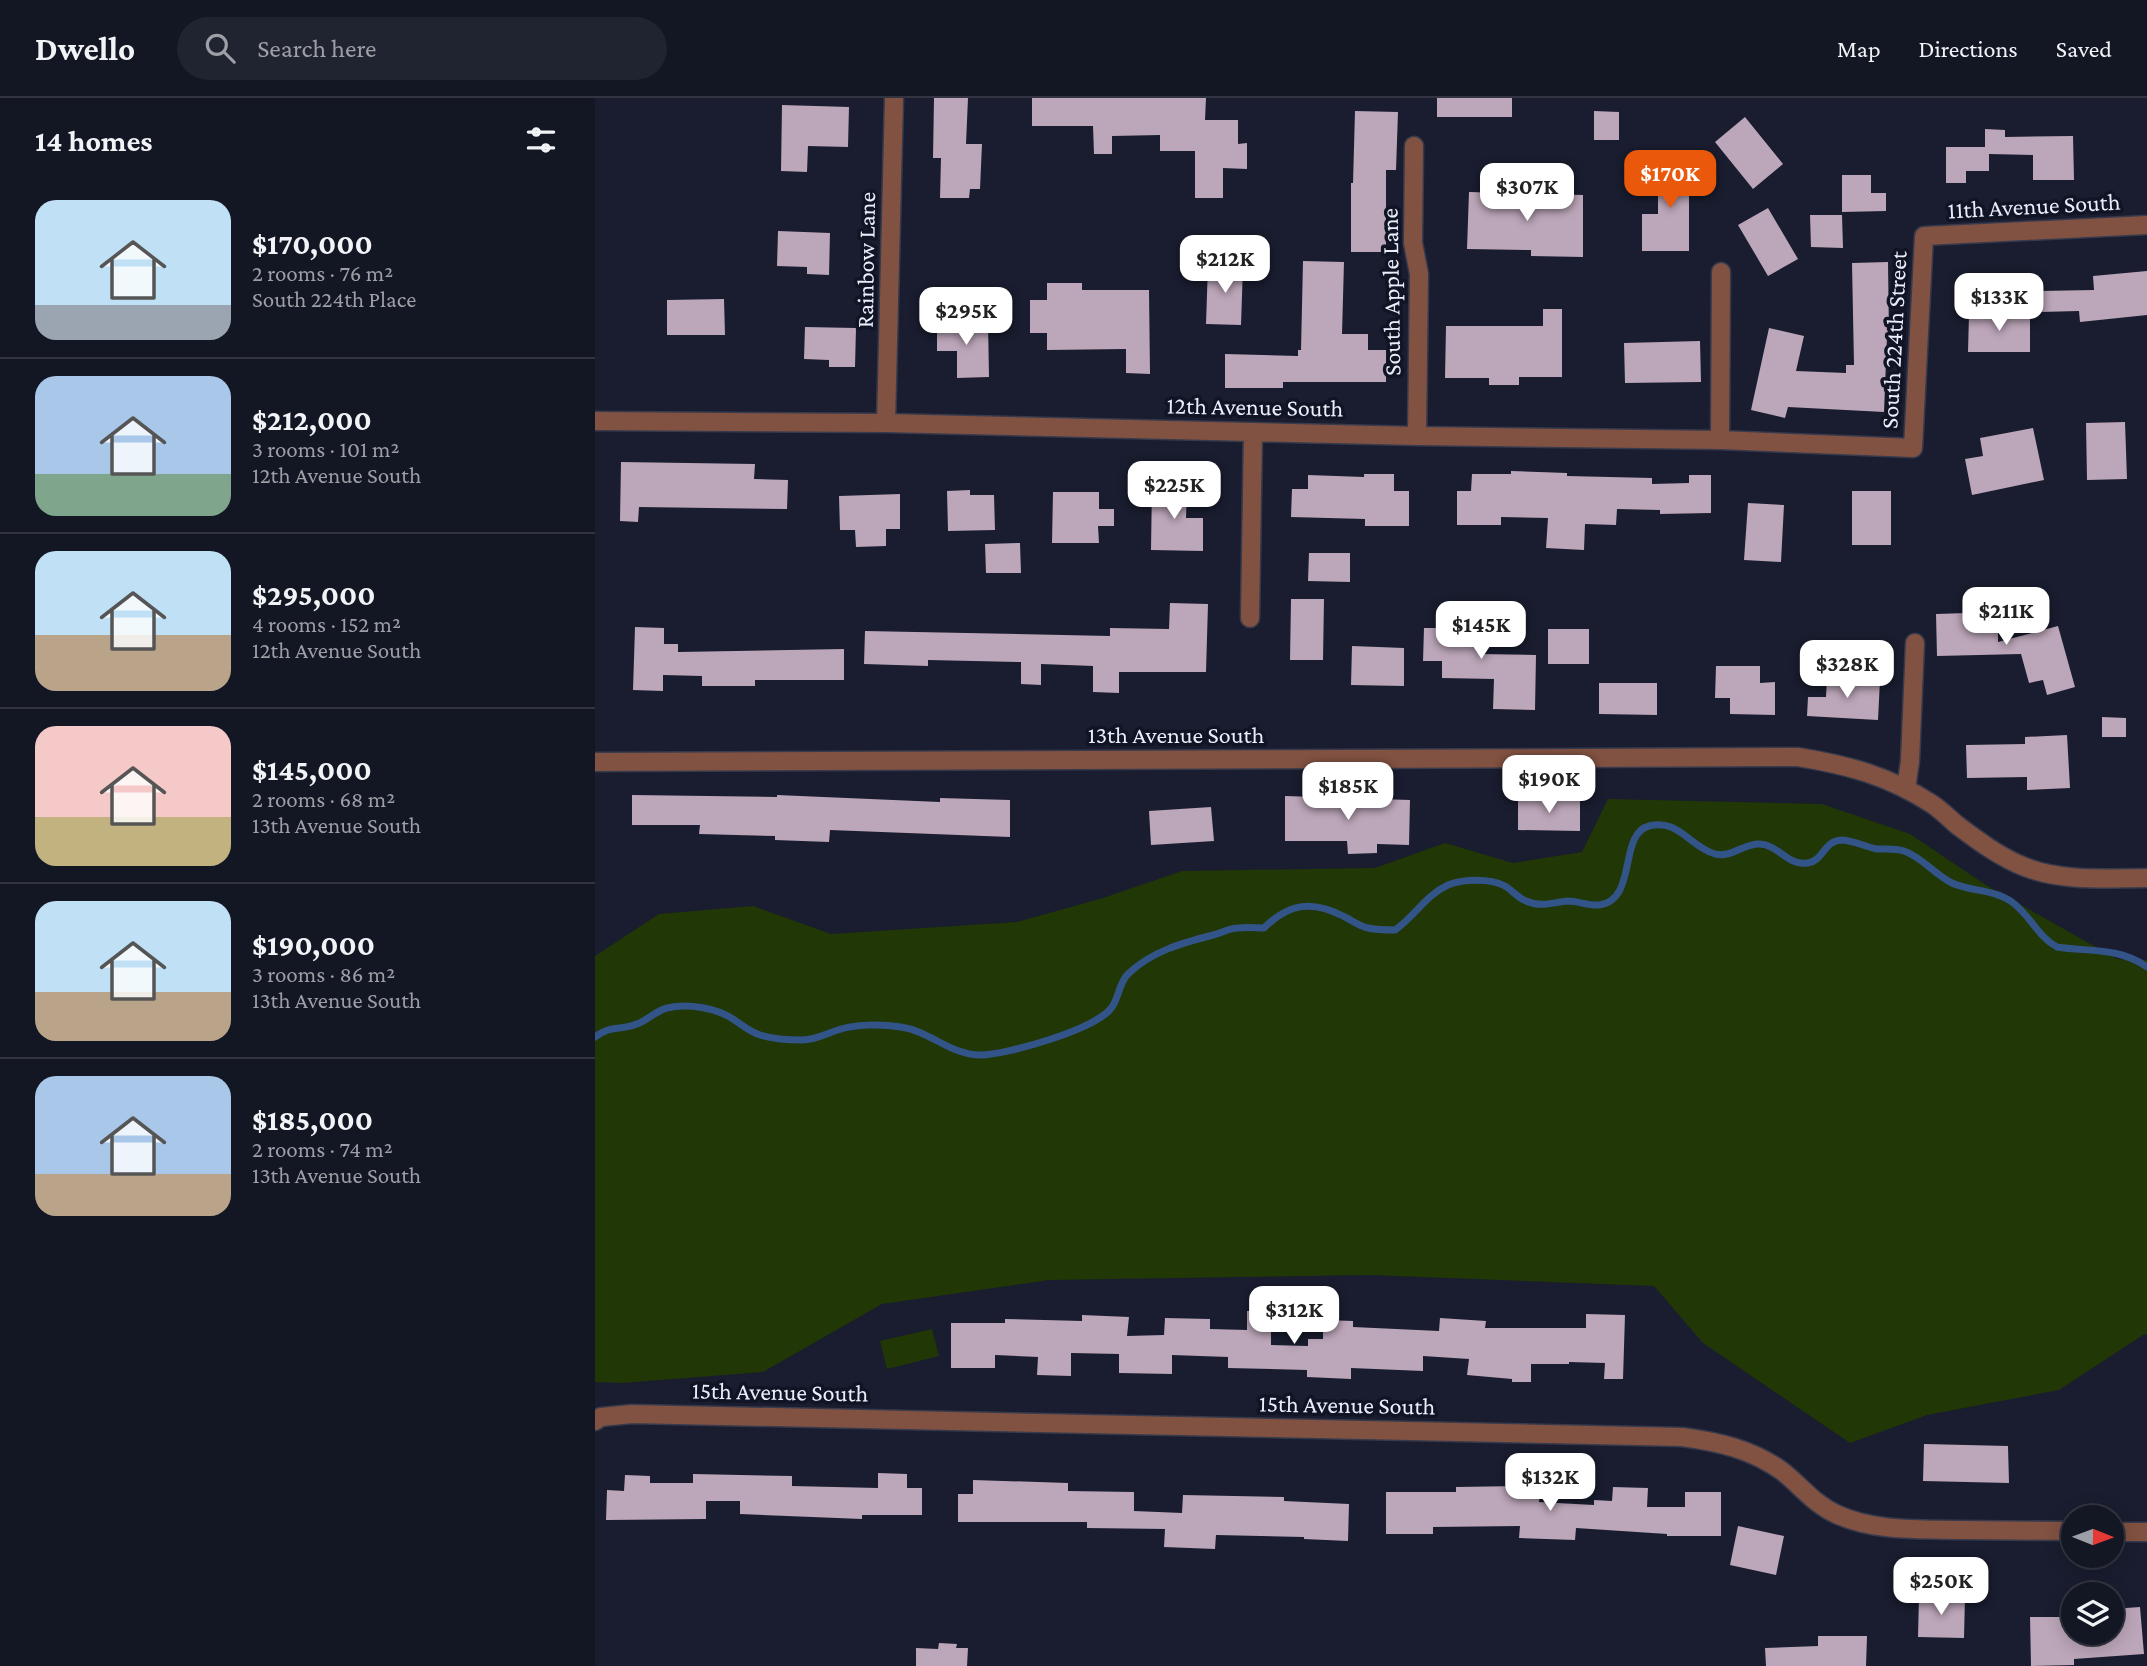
<!DOCTYPE html>
<html lang="en">
<head>
<meta charset="utf-8">
<style>
  :root { --surface:#131623; --page:#202330; --text:#f1f3f6; --muted:#9d9fa6; --line:#323541; --accent:#ea580c }
  body { margin:0; font-family:"Crimson Pro",serif; background:var(--page); color:var(--text); height:100vh; display:flex; flex-direction:column; font-size:26px; white-space:nowrap }
  * { box-sizing:border-box; margin:0 }
  p { font-size:23px; color:var(--muted) }
  .icon { flex:none; width:38px; height:38px; fill:none; stroke:currentColor; stroke-width:2; stroke-linecap:round; stroke-linejoin:round }
  .map { position:relative; flex:1; overflow:hidden }
  .details { display:flex; flex-direction:column; background:var(--surface); width:595px }
  .details>* { flex:none }
  .needle { width:46px; rotate:91deg }
  .tools { position:absolute; left:1466px; top:1407px; display:grid; gap:14px }
  .tools a { display:grid; place-items:center; width:63px; height:63px; border-radius:50%; background:var(--surface); box-shadow:0 4px 18px #0003,0 0 0 2px var(--line); font-size:35px }
  .price { position:absolute; translate:-50% -60px; padding:0 16px; border-radius:14px; background:#fff; color:#222; font-size:23px; line-height:46px; filter:drop-shadow(0 2px 4px #0008) }
  .price::after { content:''; position:absolute; left:50%; top:42px; width:21px; height:16px; margin-left:-10px; background:inherit; clip-path:polygon(0 0,100% 0,50% 100%) }
  .price.on { background:var(--accent); color:#fff }
  ul { padding:0; list-style:none }
  li { display:flex; align-items:center; gap:21px; height:175px; padding:0 35px }
  li+li { border-top:2px solid var(--line) }
  li span { display:grid; place-items:center; flex:none; width:196px; height:140px; border-radius:21px; color:#555 }
  li>.icon { margin-inline-start:auto }
  span .icon { width:84px; height:84px; fill:#fffc; stroke-width:1 }
  li b { font-size:30px }
  h2 { display:flex; justify-content:space-between; align-items:center; height:84px; padding:0 35px; font-size:30px }
  header { display:flex; align-items:center; gap:42px; box-sizing:border-box; height:98px; padding:0 35px; background:var(--surface); border-bottom:2px solid var(--line) }
  header strong { font-size:33px }
  nav { display:flex; gap:38px; margin-inline-start:auto; font-size:24px }
  .search { width:490px; height:63px; background:var(--page); display:flex; align-items:center; gap:18px; box-sizing:border-box; padding:0 24px; border-radius:38px; color:var(--muted); font-size:26px }
  main { display:flex; flex:1; min-height:0 }
  .map>svg:first-child { display:block }
</style>
</head>
<body>
<header>
<strong>Dwello</strong>
<div class="search"><svg class="icon" aria-label="search" viewBox="0 0 24 24"><circle cx="10" cy="10" r="6"/><path d="M15 15l6 6"/></svg>Search here</div>
<nav><a>Map</a><a>Directions</a><a>Saved</a></nav>
</header>
<main>
<section class="details">
<h2>14 homes<svg class="icon" aria-label="filters" viewBox="0 0 24 24"><path d="M4 7h16M4 17h16"/><circle cx="9" cy="7" r="2"/><circle cx="15" cy="17" r="2"/></svg></h2>
<ul>
<li><span style="background:linear-gradient(#bfe0f5 75%,#9aa5b1 0)"><svg class="icon" aria-label="home" viewBox="0 0 24 24"><path d="M3 11l9-7 9 7M6 9v11h12V9"/></svg></span><div><b>$170,000</b><p>2 rooms · 76 m²</p><p>South 224th Place</p></div></li>
<li><span style="background:linear-gradient(#a9c7e8 70%,#7fa58c 0)"><svg class="icon" aria-label="home" viewBox="0 0 24 24"><path d="M3 11l9-7 9 7M6 9v11h12V9"/></svg></span><div><b>$212,000</b><p>3 rooms · 101 m²</p><p>12th Avenue South</p></div></li>
<li><span style="background:linear-gradient(#bfe0f5 60%,#b9a48a 0)"><svg class="icon" aria-label="home" viewBox="0 0 24 24"><path d="M3 11l9-7 9 7M6 9v11h12V9"/></svg></span><div><b>$295,000</b><p>4 rooms · 152 m²</p><p>12th Avenue South</p></div></li>
<li><span style="background:linear-gradient(#f6c9c9 65%,#c2b280 0)"><svg class="icon" aria-label="home" viewBox="0 0 24 24"><path d="M3 11l9-7 9 7M6 9v11h12V9"/></svg></span><div><b>$145,000</b><p>2 rooms · 68 m²</p><p>13th Avenue South</p></div></li>
<li><span style="background:linear-gradient(#bfe0f5 65%,#b9a48a 0)"><svg class="icon" aria-label="home" viewBox="0 0 24 24"><path d="M3 11l9-7 9 7M6 9v11h12V9"/></svg></span><div><b>$190,000</b><p>3 rooms · 86 m²</p><p>13th Avenue South</p></div></li>
<li><span style="background:linear-gradient(#a9c7e8 70%,#b9a48a 0)"><svg class="icon" aria-label="home" viewBox="0 0 24 24"><path d="M3 11l9-7 9 7M6 9v11h12V9"/></svg></span><div><b>$185,000</b><p>2 rooms · 74 m²</p><p>13th Avenue South</p></div></li>
</ul>
</section>
<div class="map">
<svg width="1552" height="1568" viewBox="0 0 1552 1568">
  <rect width="100%" height="100%" fill="#191d2f"/>
  <path fill="#213705" d="M1013,701L1227,706L1315,736L1391,787L1522,861L1552,862V1236L1548,1237L1464,1292L1332,1317L1255,1345L1108,1245L1059,1188L774,1177L454,1182L287,1206L168,1274L27,1285L0,1284V858L64,816L158,808L236,836L422,824L508,800L587,773L780,770L850,745L918,765L987,754Z
    M337,1231L344,1258L292,1271L285,1243Z"/>
  <g fill="none" stroke-linecap="round" stroke-linejoin="round">
    <path stroke="#335488" stroke-width="7" d="M0,939C13,928 25,932 39,927C51,924 60,913 72,910C93,905 121,910 138,921C147,927 155,934 165,937C178,941 194,942 207,942C221,942 230,936 243,932C261,926 286,926 306,929C334,933 356,957 385,957C411,957 503,931 517,909C524,899 524,885 533,876C557,853 587,845 618,837C627,835 634,830 643,830C652,829 661,830 669,830C694,805 717,802 748,818C757,822 763,828 773,830C782,832 791,832 800,832C819,819 831,797 853,787C868,781 895,780 910,788C917,792 923,800 931,803C946,810 959,804 973,803C983,803 994,808 1004,807C1043,802 1023,736 1054,728C1083,720 1095,749 1120,756C1137,760 1149,745 1165,746C1184,747 1192,768 1213,765C1228,763 1229,743 1246,742C1258,742 1270,749 1282,751C1291,751 1300,750 1309,753C1327,759 1340,777 1357,785C1377,794 1399,791 1417,804C1435,817 1443,839 1462,849C1494,854 1524,849 1552,869"/>
  </g>
  <path fill="#bca6b9" d="M339,0H373L371,46H387L385,91H375L374,100H345L346,60H338Z
    M437,0H611L610,22H643V46L652,45V71L628,70V100H600V53H565V37L517,38V56H499L498,28H437Z
    M842,0H917V19H842Z
    M187,7L254,9L253,49L213,48L212,74L186,73Z
    M760,13L803,14L801,72H791V154H756V85H758Z
    M999,13L1024,14V42H999Z
    M1150,19L1188,66L1158,91L1120,44Z
    M1390,31L1410,32V39L1478,38L1479,82H1438V57L1394,56V73H1371V85H1351V49H1390Z
    M1068,58H1094V153H1047V116H1063V97H1067Z
    M1247,77H1276V95H1291V113L1247,114Z
    M874,94L988,97V159L936,158V152L872,151Z
    M1173,110L1203,161L1173,178L1143,127Z
    M1215,117H1247L1248,150L1216,149Z
    M183,133L235,135L234,177L212,176V169L182,168Z
    M708,163L749,164L747,236H773V252H791V284H688V290H630V256L703,258V252H706Z
    M1293,164L1294,238H1292L1289,314L1193,309L1190,320L1156,312L1174,230L1209,238L1201,273L1251,275V267H1259L1257,165Z
    M613,167L648,168L646,227L611,226Z
    M1552,173V217L1485,224L1484,213L1445,214V193L1499,192L1498,178Z
    M452,185H487V192H554L555,276L531,275V251L452,252V235H435V202H452Z
    M129,201L130,237H72V202Z
    M948,211H967V279H924V287H894V280H850L851,228H948Z
    M1374,216L1435,217V254H1373Z
    M342,224H393L394,279L362,280V253H342Z
    M210,229L261,230L260,269H234V262L209,261Z
    M1105,243L1106,284L1030,285L1029,245Z
    M1530,324L1532,381L1492,382L1491,325Z
    M1438,330L1449,382L1377,397L1370,361L1388,358L1385,340Z
    M26,364L160,366L159,381L193,382L192,411L44,409L43,424L25,423Z
    M916,373L972,375V378L1057,380V386L1094,385V377H1116V415L1065,416V412L1022,411L1021,427L990,426L989,452L951,450L953,420L906,419V427H862V393H876L877,376H916Z
    M769,376H799V393H814V428H770V421L696,419L697,391H713V377L769,379Z
    M557,387L592,388L591,420H608V453L556,452Z
    M375,392V397H399L400,432L353,433L352,393Z
    M1257,393H1296V447H1257Z
    M458,394H504V411H519V428H503L504,445H457Z
    M305,396V431H291V448L261,449L260,432H245L244,398Z
    M1153,405L1189,407L1186,464L1149,462Z
    M425,445L426,475H391L390,446Z
    M714,455H755V484L713,483Z
    M696,501H729L728,562H695Z
    M575,505L613,506L611,574H524V595L498,594V568L446,566V587L426,586V564L333,562V568L269,566L270,533L515,538V530L574,531Z
    M848,513L887,514L886,556L941,557L940,612L898,611L899,581L847,580V563H828L829,530H848Z
    M1403,514V544L1463,528L1480,589L1452,597L1448,582L1434,585L1426,556L1342,558L1341,516Z
    M40,529L69,530V546H83V554L249,551V582H160V588H107V578L68,577V593L38,592Z
    M953,531H994V566H953Z
    M757,548L809,550V588L756,587Z
    M1121,568H1165V585L1180,584V617L1135,616V600H1120Z
    M1232,580L1285,582L1283,622L1212,618L1213,599H1231Z
    M1004,585H1062V617L1004,616Z
    M1507,619L1531,620V639H1507Z
    M1472,637L1475,690L1432,692V679L1372,680L1371,647L1430,646V639Z
    M37,697L182,699V697L345,704V700L415,702V739L235,732L234,744L180,742V738L104,736L105,727H37Z
    M690,698L815,702L814,747L782,746V755L753,756L752,743H690Z
    M923,702L985,703V733L923,732Z
    M616,709L619,743L556,747L554,713Z
    M652,1213L676,1214V1247L713,1248V1241H728V1222L758,1223V1229L844,1233L845,1220L891,1223L890,1230H991V1216L1030,1217L1028,1281H1009L1010,1265L974,1264V1266H936V1284H917V1281L872,1277L874,1261L828,1258V1273L756,1270V1281L712,1279V1272L633,1270V1259L577,1257V1276L524,1275V1256L476,1255V1278L442,1277L443,1259L400,1257V1270H356V1225H410V1221L487,1223V1217L534,1219L532,1238L569,1237L570,1220L615,1221V1231L652,1232Z
    M1329,1346L1413,1348L1414,1385L1328,1383Z
    M283,1375L312,1376V1390H327V1417H267V1421L145,1416V1403H111V1421L11,1422L12,1392L29,1393L30,1377L55,1378V1385H98V1376L197,1378V1388L283,1390Z
    M378,1382L473,1385V1393L539,1394V1413L587,1415L588,1397L689,1399V1403L754,1406L753,1443L709,1441V1439L621,1437L620,1451L569,1449L570,1431L492,1430V1424H363V1396H378Z
    M926,1386L945,1387L944,1404L999,1407V1402L1017,1403L1018,1389L1053,1390L1052,1409H1090V1394H1126V1438H1072V1436L981,1430L980,1442L924,1440L925,1428L838,1429V1436H791V1394H861V1389L926,1388Z
    M1143,1428L1189,1438L1181,1477L1135,1467Z
    M1324,1498L1370,1499L1369,1540L1323,1539Z
    M1545,1509L1549,1556L1479,1561V1567L1436,1568L1435,1519H1479V1535H1517V1511Z
    M1223,1538H1272L1271,1568H1171L1170,1550L1223,1548Z
    M344,1545L362,1546L361,1550H373L372,1568H321V1550L343,1551Z"/>
  <g fill="none" stroke-linecap="round" stroke-linejoin="round">
    <g stroke="#363a4c" stroke-width="21">
      <path id="minor" d="M819,48L818,145L824,176L822,338
        M0,323L291,325L822,338L1125,342L1318,350L1329,138L1552,127
        M291,325L299,0
        M1125,342L1126,174
        M655,520L658,334
        M0,664L1203,659C1253,667 1294,678 1337,706C1346,712 1354,720 1362,727C1382,742 1406,760 1430,769C1468,784 1512,780 1552,780
        M1311,691L1315,663L1320,545
        M0,1323L6,1319L37,1316L1087,1339C1124,1344 1156,1351 1187,1373C1205,1387 1219,1406 1241,1416C1280,1434 1325,1431 1367,1432C1404,1432 1441,1433 1479,1433
        M1517,1434H1552"/>
    </g>
    <use href="#minor" stroke="#815141" stroke-width="18"/>
  </g>
  <g text-anchor="middle" stroke-width="7" stroke-linejoin="round" paint-order="stroke">
    <g font-size="24" fill="#eaeefb" stroke="#101425">
      <text transform="translate(1439 108) rotate(-3)" y="8">11th Avenue South</text>
      <text transform="translate(271 162) rotate(-89)" y="8">Rainbow Lane</text>
      <text transform="translate(796 194) rotate(-91)" y="8">South Apple Lane</text>
      <text transform="translate(1299 242) rotate(-87)" y="8">South 224th Street</text>
      <text transform="translate(660 309) rotate(1)" y="8">12th Avenue South</text>
      <text x="581" y="645">13th Avenue South</text>
      <text transform="translate(185 1294) rotate(1)" y="8">15th Avenue South</text>
      <text transform="translate(752 1307) rotate(1)" y="8">15th Avenue South</text>
    </g>
  </g>
</svg>
<div class="tools">
<a><svg class="needle" viewBox="-14 -14 28 28"><path d="M0-13l5 13h-10z" fill="#e53935"/><path d="M0 13l5-13h-10z" fill="#9d9fa6"/></svg></a>
<a><svg class="icon" aria-label="layers" viewBox="0 0 24 24"><path d="M12 4l9 5-9 5-9-5zM3 14l9 5 9-5"/></svg></a>
</div>
<b class="price on" style="left:1075px;top:112px">$170K</b>
<b class="price" style="left:932px;top:125px">$307K</b>
<b class="price" style="left:630px;top:197px">$212K</b>
<b class="price" style="left:1404px;top:235px">$133K</b>
<b class="price" style="left:371px;top:249px">$295K</b>
<b class="price" style="left:579px;top:423px">$225K</b>
<b class="price" style="left:1411px;top:549px">$211K</b>
<b class="price" style="left:886px;top:563px">$145K</b>
<b class="price" style="left:1252px;top:602px">$328K</b>
<b class="price" style="left:954px;top:717px">$190K</b>
<b class="price" style="left:753px;top:724px">$185K</b>
<b class="price" style="left:699px;top:1248px">$312K</b>
<b class="price" style="left:955px;top:1415px">$132K</b>
<b class="price" style="left:1346px;top:1519px">$250K</b>
</div>
</main>
</body>
</html>
